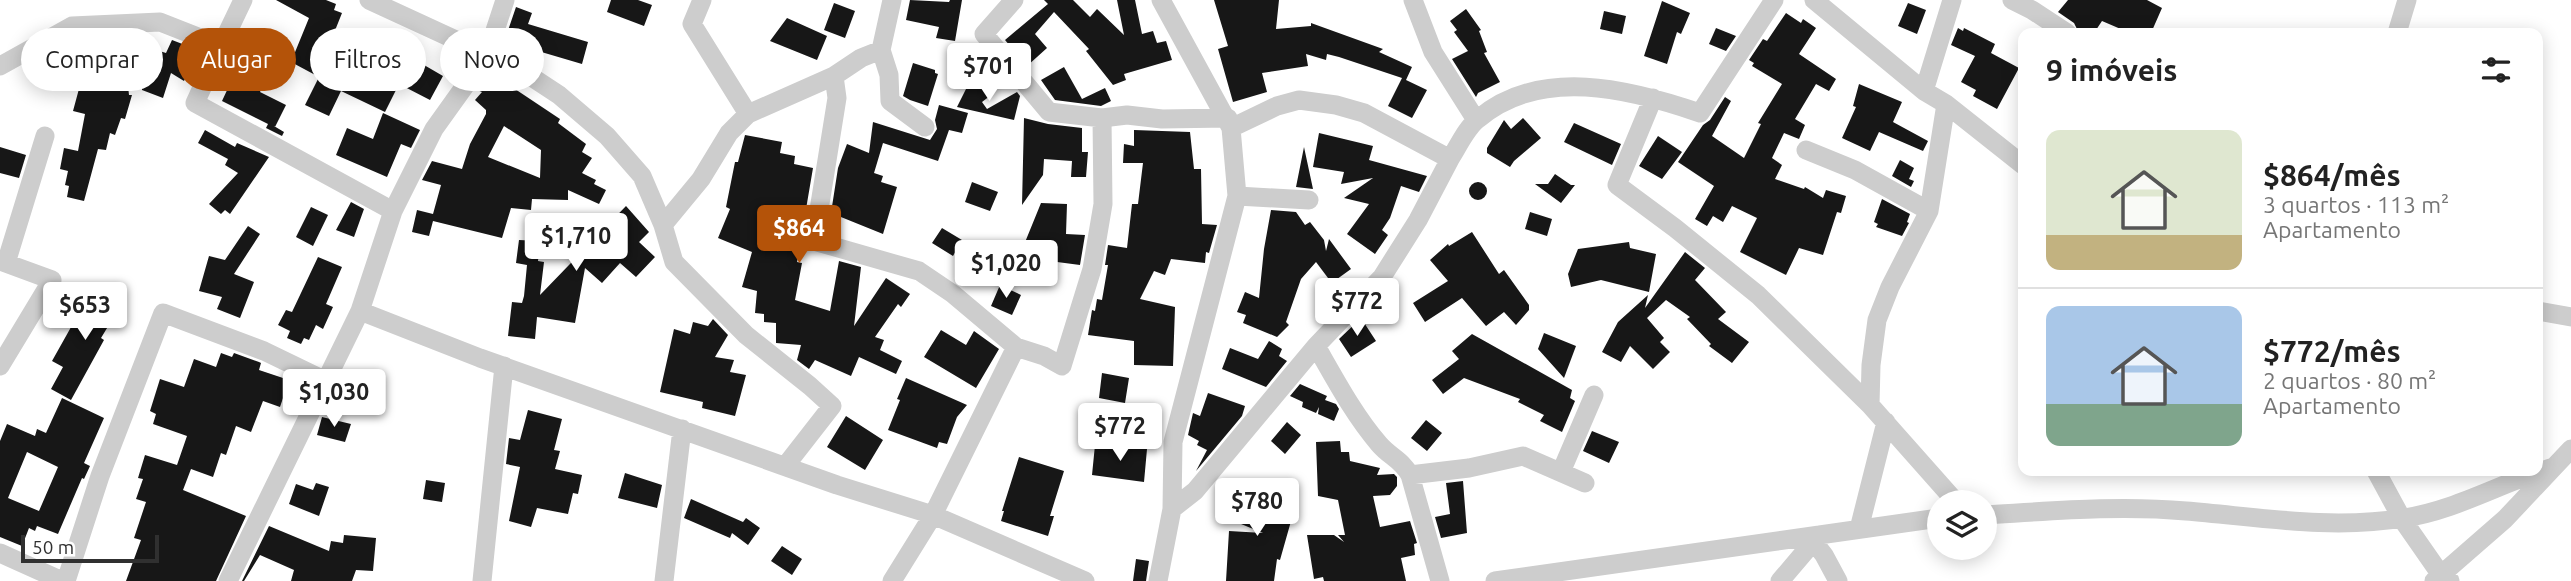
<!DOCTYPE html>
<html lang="pt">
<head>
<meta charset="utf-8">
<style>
  :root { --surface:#fff; --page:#f6f6f6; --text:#222; --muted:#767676; --line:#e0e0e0; --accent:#b45309 }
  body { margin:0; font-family:Ubuntu,sans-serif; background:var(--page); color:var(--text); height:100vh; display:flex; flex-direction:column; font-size:26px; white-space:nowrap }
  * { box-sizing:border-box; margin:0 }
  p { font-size:23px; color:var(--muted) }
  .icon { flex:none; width:38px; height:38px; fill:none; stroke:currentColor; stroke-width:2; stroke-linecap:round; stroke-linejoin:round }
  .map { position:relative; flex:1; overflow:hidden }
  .sheet { position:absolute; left:2018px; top:28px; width:525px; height:448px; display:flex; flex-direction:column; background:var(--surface); border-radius:14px; box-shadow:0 4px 18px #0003 }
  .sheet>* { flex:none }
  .banner { position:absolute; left:21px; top:28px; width:665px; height:63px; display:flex; gap:14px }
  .controls { position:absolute; left:1927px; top:490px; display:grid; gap:14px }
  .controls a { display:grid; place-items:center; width:70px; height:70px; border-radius:50%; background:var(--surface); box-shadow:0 4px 18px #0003; font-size:35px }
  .scale { position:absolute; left:21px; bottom:18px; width:138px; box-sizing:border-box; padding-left:7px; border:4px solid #303030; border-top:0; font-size:19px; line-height:24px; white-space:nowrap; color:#303030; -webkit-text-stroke:5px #fff; paint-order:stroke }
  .price { position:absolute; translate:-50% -60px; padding:0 16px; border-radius:7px; background:#fff; color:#222; font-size:23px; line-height:46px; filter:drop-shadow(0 2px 4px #0008) }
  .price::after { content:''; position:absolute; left:50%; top:42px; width:21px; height:16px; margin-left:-10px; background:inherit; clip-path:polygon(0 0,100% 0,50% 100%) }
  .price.on { background:var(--accent); color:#fff }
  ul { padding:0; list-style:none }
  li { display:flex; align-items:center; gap:21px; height:175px; padding:0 28px }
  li+li { border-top:2px solid var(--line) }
  li span { display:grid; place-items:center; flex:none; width:196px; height:140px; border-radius:14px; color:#555 }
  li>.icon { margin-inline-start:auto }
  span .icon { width:84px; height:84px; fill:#fffc; stroke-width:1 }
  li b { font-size:30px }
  h2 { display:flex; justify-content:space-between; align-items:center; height:84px; padding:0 28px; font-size:30px }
  .tag { padding:0 24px; border-radius:32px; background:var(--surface); box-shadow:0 4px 18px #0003; font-size:24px; line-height:63px }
  .tag.on { background:var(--accent); color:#fff }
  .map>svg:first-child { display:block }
</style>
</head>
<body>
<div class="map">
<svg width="2571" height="581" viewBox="0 0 2571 581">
  <rect width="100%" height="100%" fill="#fff"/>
  <path fill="#171717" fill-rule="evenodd" d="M276,0H326L336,4L334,10L342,13L328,48L352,60L364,34L412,58L443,76L430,100L399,84L385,112L341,91L329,116L305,105L319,77L291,62L309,18Z
    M611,0H638L652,5L644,26L607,12Z
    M910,0L949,2L950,0H962L955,41L936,38L939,27L906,20Z
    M1044,0H1073L1090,17L1097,9L1124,35L1117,0H1135L1142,34L1153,31L1157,43L1166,41L1172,60L1124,74L1126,80L1113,85L1086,51L1089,49L1054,12L1035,34L1047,48L1027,66L1005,40L1048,4Z
    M1214,0H1279L1276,29L1311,26V23L1383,49L1379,52L1412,67L1406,80L1427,90L1412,118L1388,106L1402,78L1339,57L1327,54L1326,60L1306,54L1308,66L1262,73L1267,92L1233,102L1218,49L1228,46Z
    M2068,0H2147L2162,8L2151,33H2130L2102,21L2094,33H2079L2074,23L2058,12Z
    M1662,1L1690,13L1681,34L1677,32L1667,64L1644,56Z
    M834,3L855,11L845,38L824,30Z
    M1908,3L1926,10L1917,34L1898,26Z
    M516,7L532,13L528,24L588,42L582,64L521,46L517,55L502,48Z
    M1466,9L1481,30L1479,31L1487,52L1484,53L1500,82L1478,93L1476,97L1452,59L1468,51L1454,32L1457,30L1450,21Z
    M1604,11L1626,16L1622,34L1600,29Z
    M1786,13L1801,23L1803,19L1816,28L1799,54L1836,79L1829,91L1816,84L1795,119L1805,125L1799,139L1784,133L1772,158L1782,165L1775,179L1804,189L1805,187L1823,198L1826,190L1846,196L1841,213L1837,212L1823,255L1799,248L1786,275L1740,252L1757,218L1732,206L1723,222L1713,216L1707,226L1695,219L1714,186L1678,162L1703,125L1710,120L1725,97L1731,101L1712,136L1744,158L1761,124L1758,123L1782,84L1752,66L1754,63L1749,60L1763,39L1767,41Z
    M787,18L827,36L817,60L770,41Z
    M1716,28L1736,36L1726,51L1709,44Z
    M1958,28L1963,31L1964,28L1995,44L1991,53L2019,68L1997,109L1973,96L1976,90L1961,82L1975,56L1951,45Z
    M172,40L198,50L184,81L171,73L163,98L142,90L143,46L166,53Z
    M95,42L124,50L129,95H132L125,119L121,118L115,135L110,133L106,150L98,149L84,201L67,197L69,186L65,185L68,171L60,169L64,148L78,151L85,114L73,111L86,63L65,65L64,50L94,47Z
    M277,45L291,54L283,67L269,59Z
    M237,48L268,63L257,88L261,90L260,92L286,105L275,127L274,126L284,132L282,136L266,128L268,124L222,101L236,71L227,67Z
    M913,63L935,70V73L938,74L928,106L910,100L903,96Z
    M1064,67L1082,99L1105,88L1111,101L1101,106L1055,100L1041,80Z
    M491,71L513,80L509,85L560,119L558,123L586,144L582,152L592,158L582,173L596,180L594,184L606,190L599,204L568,190V200L532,199L531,210L511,208L502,238L433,221L429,236L412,232L417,210L433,214L441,185L422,180L432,161L462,169L470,144L486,114V110L475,100L482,92L477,90ZM504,126L541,150L540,178L488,157Z
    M1859,84L1902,102L1893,122L1928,141L1923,151L1879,132L1870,151L1842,138L1856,107L1853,106Z
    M968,85L995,92L982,102L987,109L1017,92L1020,96L1014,120L957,107Z
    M939,105L968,113L962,133L949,130L938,161L883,143L874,173L883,176L881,182L897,187L883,234L831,213L838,168L847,144L869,153L873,122L930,140L937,129L935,120Z
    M383,113L420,130L411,148L401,144L387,177L336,155L347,128L373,139Z
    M1024,118L1048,124L1082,128V152H1088L1086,177H1071L1072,161L1044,159L1043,175L1022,205Z
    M1523,118L1541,138L1514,161L1510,167L1487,153V148L1504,120L1511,129Z
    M1574,123L1621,144L1612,165L1564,142Z
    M205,130L235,147L237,143L269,157L230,214L225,210L221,214L209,204L238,173L225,165L228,159L198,143Z
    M1134,130L1190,132L1194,169H1201L1202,224L1217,225L1209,253L1206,252L1205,263L1171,259L1165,275L1154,271L1140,299L1175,307L1173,366L1134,365V341L1088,335L1092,310L1095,311L1097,299L1102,300L1108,265H1105L1108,245L1127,248L1132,204H1138L1143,163H1123L1124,144L1134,146Z
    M1319,133L1373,146L1369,160L1427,176L1419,192L1401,186L1390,218L1382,230L1388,235L1375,254L1347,234L1369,204L1344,198L1373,178L1341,184L1344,172L1313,167Z
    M745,135L782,142L780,153L795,156L794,164L813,168L797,262L802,263L795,300L830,311L839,261L861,267L854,326L886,278L910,294L901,307L898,304L875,337L884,340L880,350L902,361L896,374L859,357L851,376L815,360L809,369L797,360L801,345L776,343V323L764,322V314L755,313L757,291L742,287L752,252L718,238L730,209L726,207L735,162H738Z
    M1658,136L1682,152L1662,179L1639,166Z
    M0,147L26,155L19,178L0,173Z
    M1304,147L1313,189L1296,187Z
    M1900,160L1914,168L1909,179L1914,181L1911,187L1892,176Z
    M1555,174L1571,185H1575L1561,203L1535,184H1548Z
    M1469 191a9 9 0 1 1 18 0a9 9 0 1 1-18 0Z
    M972,182L998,192L990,211L965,202Z
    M1882,199L1910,214L1907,222L1909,223L1902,236L1876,227L1878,224L1874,222Z
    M351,202L364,209L354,237L336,230Z
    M1041,203L1067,204L1066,234L1085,235L1080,265L1019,257Z
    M626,206L649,232L639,242L655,257L636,277L620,263L602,283L585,268L575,323L537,317L535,339L508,336L512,302L522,303L524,296L527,265L516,263L519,240L540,241L538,261L544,262L540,295Z
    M311,207L328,215L313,246L296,237Z
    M1271,210L1296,212L1305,225L1310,222L1324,240L1326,251L1329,239L1351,269L1333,282L1334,286L1316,262L1301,279L1286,322L1289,325L1277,337L1243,323L1246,315L1237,312L1245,292L1259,298L1264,249Z
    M1530,212L1552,219L1547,236L1525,229Z
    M248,226L260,234L234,274L254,282L240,318L217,309L222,297L199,291L209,256L225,260Z
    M942,228L962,240L953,256L932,243Z
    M1472,232L1499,274L1504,270L1529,305V310L1516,325L1504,312L1486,326L1462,298L1425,322L1413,303L1448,281L1430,260L1448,244L1449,246Z
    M1629,242L1630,248L1656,254L1649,292L1601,280L1571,287L1568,274L1578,249Z
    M1685,252L1705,268L1695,280L1726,312L1718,319L1749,342L1732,363L1709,346L1711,344L1687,319L1690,317L1666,300L1647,318L1664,338L1660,342L1670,352L1653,369L1630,346L1621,362L1602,352L1618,322L1648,295L1645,308Z
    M318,257L342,267L326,304L333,307L323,329L316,325L309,340L304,338L301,344L287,338L290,331L278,325L286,310L292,312Z
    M1000,285L1021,295L1012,315L991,306Z
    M106,286H112L127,295L101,338L104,340L71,400L51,389L63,367L52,361L75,320L84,324Z
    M1361,318L1376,341L1351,357L1339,339Z
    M713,319L728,335L715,357L734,360L730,372L746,375L735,416L702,408L703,402L660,392L674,329L690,334L693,322L708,326Z
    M941,330L966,345L974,331L999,349L976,388L924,357Z
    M1544,333L1576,346L1564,378L1538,349Z
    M1472,334L1572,390L1570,398L1575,401L1562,432L1540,421L1544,415L1518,402L1520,399L1464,378L1443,394L1432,380L1459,359L1452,351Z
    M1269,341L1282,349L1279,356L1287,361L1266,387L1222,369L1230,348L1258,359Z
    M221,353L232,357L234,353L259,362L261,363L259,370L289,380L280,407L263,401L251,432L236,426L226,455L221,453L213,477L191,469L183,490L246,516L216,581H126L141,540L134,538L146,502L136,499L143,479L138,478L145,455L177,465L187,436L153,424L156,414L150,411L160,379L184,387L194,359L216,367Z
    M1102,373L1129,378L1125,403L1099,398Z
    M906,378L967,405L957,417L947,444L939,442L937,448L888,430L900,400L897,399Z
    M1300,384L1327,396L1325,400L1336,404L1339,409L1334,421L1318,414L1319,407L1316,413L1302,407L1303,402L1290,396Z
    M1208,393L1245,406L1242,416L1196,471L1207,450L1197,445L1199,441L1188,435L1193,413L1200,416Z
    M62,398L104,418L84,463L90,466L84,479L82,478L58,534L37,526L35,531L29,528L22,546L0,537V441L7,424L35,436L37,429L46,433ZM27,452L58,467L39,511L8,498Z
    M528,410L562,419L554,450L560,451L555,469L582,475L578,494L573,493L568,514L537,508L531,527L509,521L520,467L506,464L509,438L520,440Z
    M846,416L883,440L865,470L827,447Z
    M322,417L351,424L345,442L317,435Z
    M1426,420L1442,433L1427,451L1411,438Z
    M1287,422L1301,435L1285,454L1271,441Z
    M1592,431L1619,442L1609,463L1583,451Z
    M1340,441L1341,452H1349L1350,461L1380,468L1377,475L1394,474L1397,477V486L1390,495L1373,496L1380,527L1410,521L1417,543L1414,544L1415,555L1401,558L1406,581H1324L1323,577L1314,579L1307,535H1334L1344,542L1338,535H1345L1338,500L1318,496L1316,442Z
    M1095,445L1147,449L1144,482L1092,475Z
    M1019,457L1064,471L1050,516H1054L1048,536L1001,521L1004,511H1002Z
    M625,473L662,485L657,508L618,498Z
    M426,480L445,483L442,502L423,499Z
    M1463,481L1467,533L1441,538L1435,517L1450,514L1446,483Z
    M316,483L329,487L319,516L289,504L296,484L313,490Z
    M1231,493L1243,500L1248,493L1295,507L1280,560L1277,559L1274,581H1226L1229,531L1263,533L1224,517Z
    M691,499L743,522L746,518L760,528L748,545L732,533L730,538L684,518Z
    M269,526L329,551L331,541L343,543L344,535L376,538L373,571L356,570L352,581H291L294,570L260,555L244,581H242Z
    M782,546L802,559L792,575L771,561Z
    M1136,559L1149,561L1146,581H1133Z"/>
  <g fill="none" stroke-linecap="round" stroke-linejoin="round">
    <path stroke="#cdcdcd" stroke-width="19" d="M369,0L521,70L559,95L607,136L642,176L663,225L674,262L746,335L810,386L832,406L786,465
      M702,0L692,24L748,114
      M1014,0L984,34L1049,112L1102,118L1127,115L1162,119L1228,118
      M1413,0L1433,52L1476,120
      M1814,0L1924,91L1946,104L2023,165
      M2012,0L2032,10L2067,33
      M2397,33L2407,0
      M221,46L195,103L393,211
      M881,50L889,75L890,101L925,127
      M0,66L72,26L160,22L221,46L243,0
      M834,76L837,98L814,241L919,271L953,294L1016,347L1044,356L1062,366L1092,269L1103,204L1102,118
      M1924,91L1952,0
      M1653,98L1617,185L1675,228L1758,295L1870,405L1956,502
      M1231,128L1277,106L1299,100L1336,105L1364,113L1450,159C1458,147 1466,128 1478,119C1540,66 1630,89 1700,113L1774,0
      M1806,150L1855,170L1929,211
      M1237,196L1309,200
      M663,225L701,179L729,133L748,114L834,76L861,58L881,50L892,0
      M0,261L52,280L0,366
      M6,263L45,136
      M360,311L480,358L837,485L933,515L1016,347
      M2538,311L2571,317
      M1316,346C1335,379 1354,415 1379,444C1390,457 1401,459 1410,475L1440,581
      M1870,405L1871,365L1877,320L1890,287L1929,211L1946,104
      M2376,471L2402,519L2441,575L2450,581
      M1561,472L1594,395
      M1410,475L1469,468L1523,456L1585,483
      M1172,509L1195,491L1316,346L1382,277L1418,220L1450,159
      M1984,515C2052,511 2119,505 2186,511C2259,517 2331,530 2404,518C2457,510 2502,482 2554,467
      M1859,529L1886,422
      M1813,541L1824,555L1838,581
      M0,553L62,581
      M66,581L100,476L163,313L264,351L326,381
      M228,581L360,311L393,211L434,129L487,55L505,0
      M482,581L504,366
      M664,581L682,429
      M892,581L933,515L1085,581
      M1158,581L1172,509L1173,442L1237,196L1231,128L1161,0
      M1495,581L1939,518
      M1780,581L1819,535
      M2434,581L2505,519L2571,449"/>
  </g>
</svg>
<div class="controls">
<a><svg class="icon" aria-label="layers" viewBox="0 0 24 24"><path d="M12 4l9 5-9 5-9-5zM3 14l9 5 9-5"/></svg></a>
</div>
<div class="scale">50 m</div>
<b class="price" style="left:989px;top:103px">$701</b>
<b class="price on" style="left:799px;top:265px">$864</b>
<b class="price" style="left:576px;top:273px">$1,710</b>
<b class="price" style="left:1006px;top:300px">$1,020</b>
<b class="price" style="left:1357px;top:338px">$772</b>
<b class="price" style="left:85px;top:342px">$653</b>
<b class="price" style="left:334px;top:429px">$1,030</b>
<b class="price" style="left:1120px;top:463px">$772</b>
<b class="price" style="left:1257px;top:538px">$780</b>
<div class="banner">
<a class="tag">Comprar</a>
<a class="tag on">Alugar</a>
<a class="tag">Filtros</a>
<a class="tag">Novo</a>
</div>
<section class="sheet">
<h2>9 imóveis<svg class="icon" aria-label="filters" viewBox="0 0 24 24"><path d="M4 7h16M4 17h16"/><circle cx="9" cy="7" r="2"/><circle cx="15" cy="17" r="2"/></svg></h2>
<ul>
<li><span style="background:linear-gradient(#dfe7d0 75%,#c2b280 0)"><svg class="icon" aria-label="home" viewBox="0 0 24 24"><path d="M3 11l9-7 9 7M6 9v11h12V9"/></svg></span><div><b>$864/mês</b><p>3 quartos · 113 m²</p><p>Apartamento</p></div></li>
<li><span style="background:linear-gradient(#a9c7e8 70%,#7fa58c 0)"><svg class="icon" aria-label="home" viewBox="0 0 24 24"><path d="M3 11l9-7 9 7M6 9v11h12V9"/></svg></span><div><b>$772/mês</b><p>2 quartos · 80 m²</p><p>Apartamento</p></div></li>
</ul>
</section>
</div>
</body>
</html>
